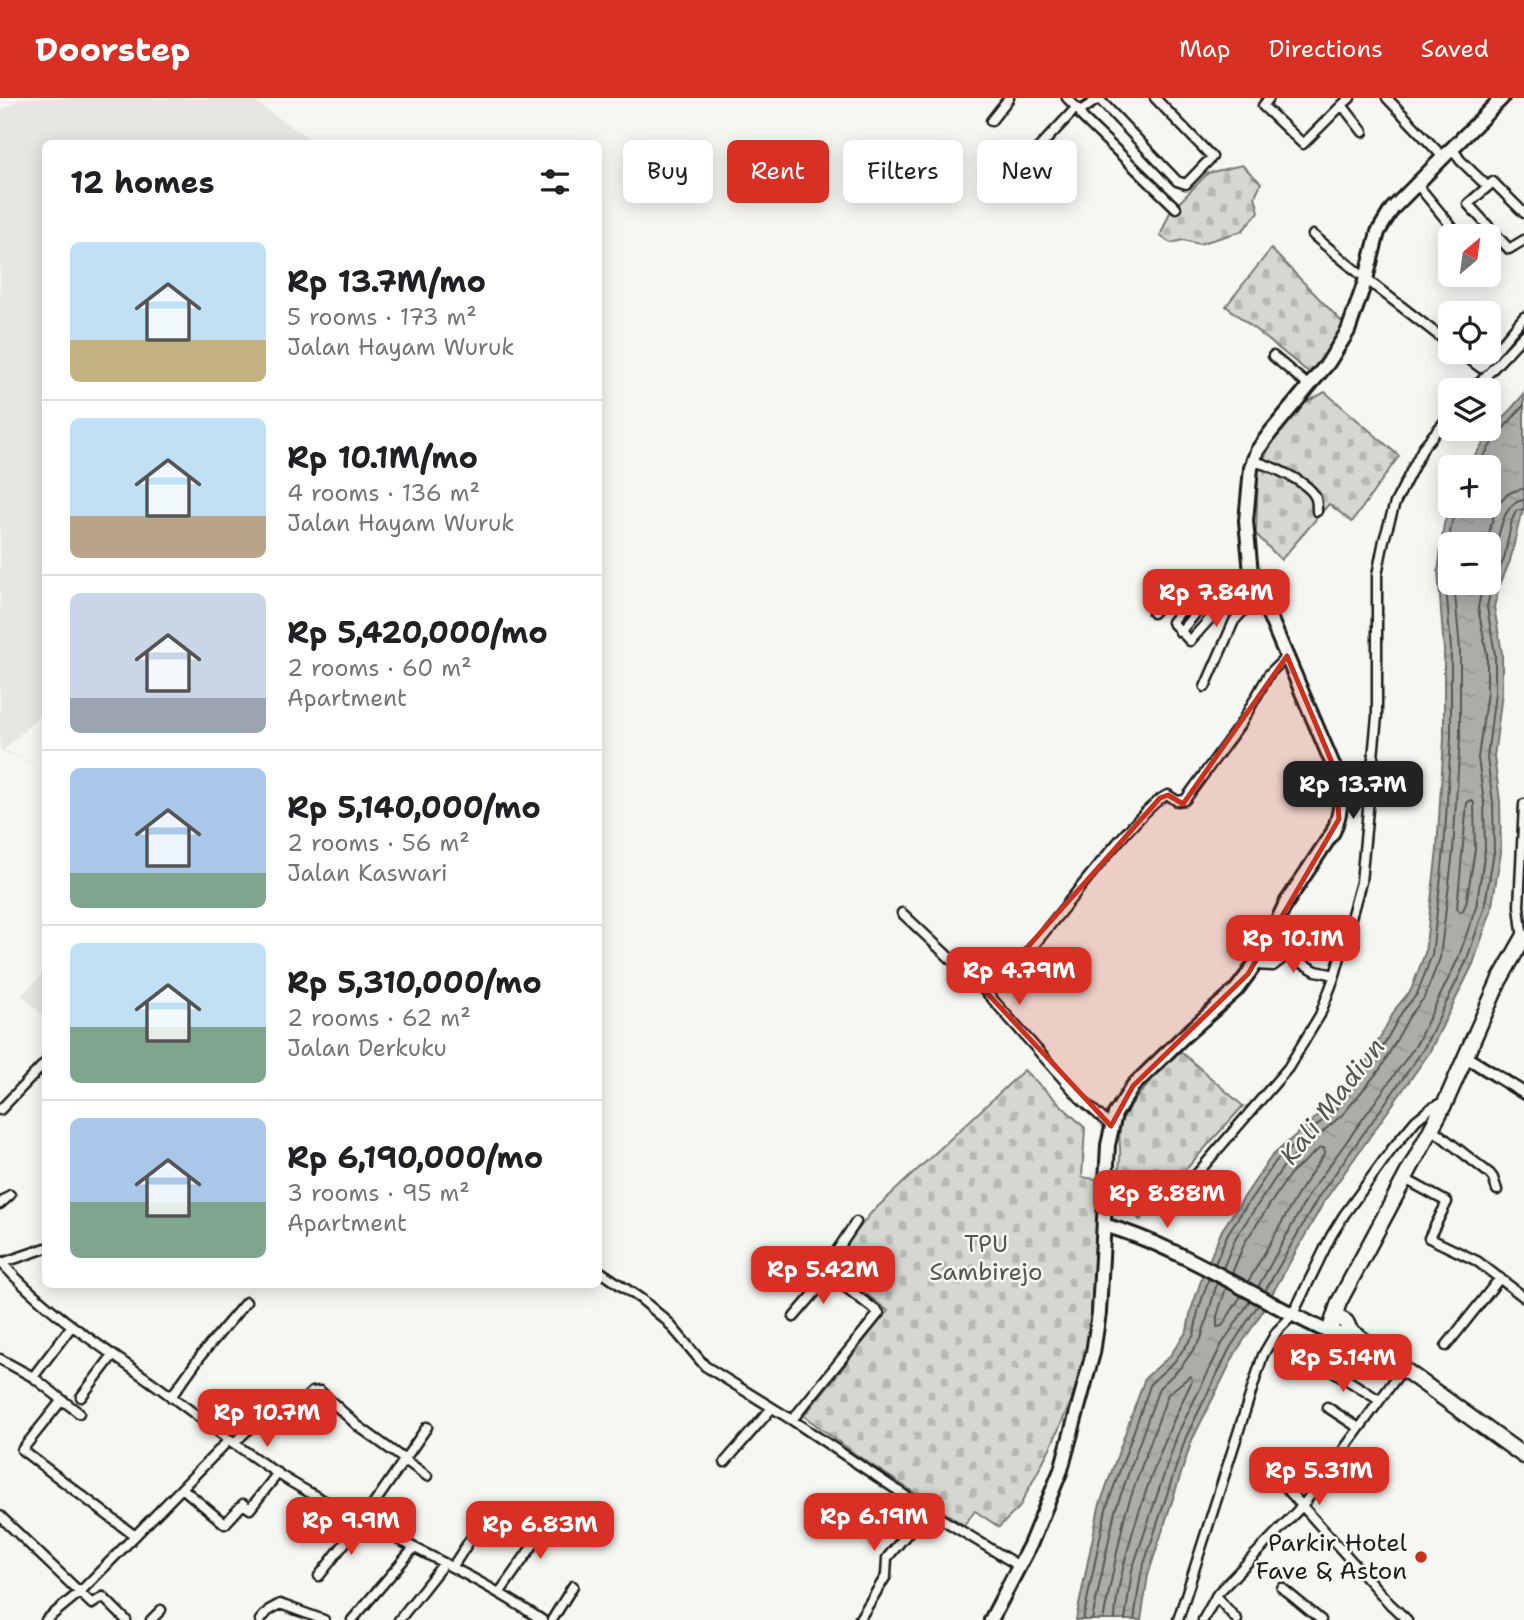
<!DOCTYPE html>
<html lang="en">
<head>
<meta charset="utf-8">
<style>
  :root { --surface:#fff; --page:#f2f2f2; --text:#202124; --muted:#757577; --line:#e0e0e0; --accent:#d93025 }
  body { margin:0; font-family:"Shantell Sans",sans-serif; background:var(--page); color:var(--text); height:100vh; display:flex; flex-direction:column; font-size:26px; white-space:nowrap }
  * { box-sizing:border-box; margin:0 }
  p { font-size:23px; color:var(--muted) }
  .icon { flex:none; width:38px; height:38px; fill:none; stroke:currentColor; stroke-width:2; stroke-linecap:round; stroke-linejoin:round }
  .map { position:relative; flex:1; overflow:hidden }
  .sheet { position:absolute; left:42px; top:42px; width:560px; height:1148px; display:flex; flex-direction:column; background:var(--surface); border-radius:10px; box-shadow:0 4px 18px #0003 }
  .sheet>* { flex:none }
  .top-card { position:absolute; left:623px; top:42px; width:665px; height:63px; display:flex; gap:14px }
  .needle { width:46px; rotate:29deg }
  .tools { position:absolute; left:1438px; top:126px; display:grid; gap:14px }
  .tools a { display:grid; place-items:center; width:63px; height:63px; border-radius:10px; background:var(--surface); box-shadow:0 4px 18px #0003; font-size:35px }
  .price { position:absolute; translate:-50% -60px; padding:0 16px; border-radius:14px; background:var(--accent); color:#fff; font-size:23px; line-height:46px; filter:drop-shadow(0 2px 4px #0008) }
  .price::after { content:''; position:absolute; left:50%; top:42px; width:21px; height:16px; margin-left:-10px; background:inherit; clip-path:polygon(0 0,100% 0,50% 100%) }
  .price.selected { background:#222; color:#fff }
  ul { padding:0; list-style:none }
  li { display:flex; align-items:center; gap:21px; height:175px; padding:0 28px }
  li+li { border-top:2px solid var(--line) }
  li span { display:grid; place-items:center; flex:none; width:196px; height:140px; border-radius:10px; color:#555 }
  li>.icon { margin-inline-start:auto }
  span .icon { width:84px; height:84px; fill:#fffc; stroke-width:1 }
  li b { font-size:30px }
  h2 { display:flex; justify-content:space-between; align-items:center; height:84px; padding:0 28px; font-size:30px }
  .tag { padding:0 24px; border-radius:10px; background:var(--surface); box-shadow:0 4px 18px #0003; font-size:24px; line-height:63px }
  .tag.selected { background:var(--accent); color:#fff }
  header { display:flex; align-items:center; gap:42px; box-sizing:border-box; height:98px; padding:0 35px; background:var(--accent); color:#fff }
  header strong { font-size:33px }
  nav { display:flex; gap:38px; margin-inline-start:auto; font-size:24px }
  .map>svg:first-child { display:block }
</style>
</head>
<body>
<header>
<strong>Doorstep</strong>
<nav><a>Map</a><a>Directions</a><a>Saved</a></nav>
</header>
<div class="map">
<svg width="1524" height="1522" viewBox="0 0 1524 1522">
  <defs>
    <pattern id="cemetery-stones" width="16" height="16" patternUnits="userSpaceOnUse" patternTransform="scale(1.75)"><rect width="16" height="16" fill="#d6d6d2"/><path d="M2 7V4a2 2 0 0 1 4 0v3zM10 15v-3a2 2 0 0 1 4 0v3z" fill="#b7b7b4"/></pattern>
    <pattern id="water-ripples" width="26" height="14" patternUnits="userSpaceOnUse" patternTransform="scale(1.75)"><rect width="26" height="14" fill="#acaca9"/><path d="M2 4q2-2 4 0t4 0M15 11q2-2 4 0t4 0" fill="none" stroke="#939391"/></pattern>
  </defs>
  <rect width="100%" height="100%" fill="#f6f6f2"/>
  <filter id="ink" filterUnits="userSpaceOnUse"><feTurbulence type="fractalNoise" baseFrequency=".0143" numOctaves="2"/><feDisplacementMap in="SourceGraphic" scale="14" xChannelSelector="R" yChannelSelector="G"/><feConvolveMatrix kernelMatrix="1 2 1 2 8 2 1 2 1" color-interpolation-filters="sRGB"/></filter>
  <g filter="url(#ink)">
    <path fill="#e6e6e2" d="M21,0H249L316,45L46,46L45,612L4,652L45,670L0,652V13Z
      M45,873V916L43,918L22,897Z"/>
    <path fill="url(#cemetery-stones)" stroke="#797977" stroke-width="2" d="M1242,67L1261,85L1255,98L1259,114L1242,133L1199,146L1183,142L1171,145L1160,138L1170,114L1208,75Z
      M1271,151L1345,227L1336,247L1312,277L1226,208Z
      M1325,294L1399,358L1352,424L1329,406L1281,462L1256,436L1258,375L1271,345L1301,307Z
      M1180,953L1243,1008L1140,1122C1117,1100 1117,1092 1120,1061C1121,1050 1118,1038 1120,1028C1124,1008 1165,969 1180,953Z
      M1024,972L1085,1030L1082,1079L1101,1082L1090,1231L1078,1288L1052,1346L1019,1410L999,1429L975,1413L964,1427L858,1358L804,1318L888,1213L830,1168L871,1115Z"/>
    <path fill="url(#water-ripples)" stroke="#727271" stroke-width="2" fill-rule="evenodd" d="M1524,296V410L1519,424L1510,463L1499,489L1494,509L1502,555V595L1494,659L1500,703L1501,754L1491,813L1473,866L1429,955L1325,1102L1259,1219L1236,1254L1192,1342L1148,1477L1141,1522H1076L1099,1409L1145,1280L1169,1259L1187,1233L1191,1212L1203,1177L1222,1132L1271,1059L1333,1004L1369,960L1396,910L1411,892L1425,855L1437,752L1444,640V552L1438,474L1444,426L1451,405V408H1489V369H1467L1490,335ZM1451,446H1489V485H1451Z"/>
    <g fill="none" stroke-linecap="round" stroke-linejoin="round">
      <path stroke="#565654" stroke-width="2" d="M1476,369L1496,339L1524,307
        M1487,446C1492,423 1494,393 1524,391
        M1489,471C1499,451 1498,404 1524,402
        M1471,702L1474,705L1475,752L1466,806L1463,812L1460,814L1457,810L1467,705Z
        M1215,1166L1228,1135L1276,1063L1338,1009L1374,964L1402,914L1417,896L1432,857L1444,752L1451,640V552L1445,474L1451,428L1457,408
        M1223,1170L1236,1139L1283,1069L1344,1015L1381,970L1409,919L1424,900L1440,860L1453,753L1460,640V552L1454,485
        M1232,1175L1245,1144L1290,1076L1320,1050H1324L1325,1055L1302,1089L1248,1184
        M1258,1189L1311,1093L1416,947L1458,861L1476,809L1485,753L1484,704L1478,660L1487,594V556L1478,510L1483,485
        M1226,1190L1217,1218V1229L1222,1228L1241,1198
        M1265,1193L1319,1098L1423,952L1466,864L1484,811L1494,754L1493,704L1487,660L1495,594V556L1487,509L1492,486L1504,461L1512,422L1516,413L1524,411
        M1083,1522L1106,1411L1151,1285L1174,1264L1194,1237L1198,1213L1209,1180
        M1092,1522L1115,1413L1159,1290L1181,1269L1201,1241L1217,1185
        M1103,1522L1125,1416L1141,1370L1168,1296L1190,1278L1192,1283C1168,1331 1149,1381 1133,1433C1125,1462 1116,1492 1115,1522
        M1125,1522L1132,1472L1178,1335L1222,1246L1250,1203
        M1134,1522L1141,1475L1186,1339L1230,1250L1258,1207"/>
      <path stroke="#d5d5d2" stroke-width="8" stroke-dasharray="8 4" stroke-linecap="butt" d="M260,1320L275,1307"/>
      <g stroke="#1c1c1c" stroke-width="13">
        <path id="minor" d="M1067,0L1080,13L1100,0
          M1269,0L1263,8L1303,46L1342,7
          M1350,0L1342,7L1363,34
          M1387,0L1443,59
          M1099,1L1177,83L1186,86L1212,59L1155,0
          M1080,13L1082,19L1176,110
          M991,23L1009,0
          M1452,49L1460,62L1487,88
          M1020,70L1076,10
          M1416,85L1456,134
          M1524,115L1493,84L1468,106L1509,151L1524,142
          M1313,137L1366,181L1451,247
          M1459,254L1481,270L1524,219
          M1273,258L1309,288
          M1473,292L1524,237
          M1253,363C1269,367 1311,384 1316,401C1317,405 1317,409 1317,413
          M1201,489L1172,524L1190,543L1251,475
          M1153,515L1183,480L1191,481L1211,497L1180,534
          M1205,589L1234,523L1259,495
          M902,815L987,895L1080,1000L1111,1028
          M1523,842L1519,808L1524,706
          M1255,867L1273,868L1287,857L1316,873L1335,877
          M987,895C1001,881 1015,868 1029,853C1051,828 1145,702 1168,697L1177,703L1185,702L1242,624L1269,576L1287,558
          M0,1012L46,964
          M1431,1030L1490,1076L1493,1080L1497,1092
          M1405,1081L1447,1104L1429,1140L1477,1163L1524,1199
          M1183,1092L1288,970L1320,917L1335,877L1361,784L1377,618V477L1384,442L1395,405L1424,348L1451,316
          M0,1106L10,1097
          M0,1163C42,1210 89,1240 140,1276C191,1311 238,1352 291,1384C374,1433 463,1469 542,1522
          M2,1165L46,1150
          M598,1172L641,1201L667,1223L705,1268L792,1322L879,1215L830,1177L828,1172L830,1163L856,1124
          M794,1219L830,1177
          M1446,1248L1500,1180
          M0,1261L33,1279L79,1315
          M1322,1266L1379,1302
          M33,1279L71,1229
          M81,1299L113,1257
          M171,1299L202,1256L246,1204
          M62,1302L22,1352L135,1438
          M275,1307L280,1304L294,1312L312,1294L320,1293L358,1328L427,1378
          M1327,1309L1359,1330
          M792,1322L927,1412L1019,1468
          M233,1346L260,1320
          M725,1364L772,1310
          M1278,1377L1288,1392L1390,1506L1407,1522
          M182,1390L225,1426L243,1406L250,1411L278,1375
          M0,1418L92,1506L103,1499L126,1522
          M453,1468L486,1417
          M319,1478L362,1423L427,1329
          M1282,1490L1321,1522
          M500,1494L555,1416
          M1216,1498L1237,1522
          M46,1522L80,1494L228,1343
          M151,1522L161,1512
          M260,1522L269,1512L280,1506L324,1522
          M352,1522L413,1451
          M399,1522L444,1465
          M552,1522L573,1488
          M859,1522L886,1478L887,1460L927,1412
          M1178,1522L1263,1257L1277,1233L1292,1218L1331,1138L1344,1117L1392,1051L1416,1022L1431,1010L1445,1003
          M1203,1522L1218,1495L1303,1407L1402,1272"/>
      </g>
      <g stroke="#1c1c1c" stroke-width="16">
        <path id="tertiary" d="M1466,959L1524,995"/>
      </g>
      <g stroke="#1c1c1c" stroke-width="18">
        <path id="secondary" d="M1104,1127C1185,1150 1256,1202 1333,1236
          M991,1522L1030,1447L1061,1372L1093,1255L1099,1215L1108,1047L1115,1016L1133,988L1182,940L1236,892L1248,876L1260,859L1286,805L1333,734C1342,713 1343,696 1336,674L1251,475L1246,423L1251,370L1257,353L1270,335L1328,265L1348,233L1366,181L1378,134L1392,111L1502,0"/>
      </g>
      <g stroke="#1c1c1c" stroke-width="19">
        <path id="trunk" d="M1334,1222L1339,1220L1346,1224L1348,1228L1346,1235L1338,1238L1330,1231L1339,1204L1446,1003L1499,883L1524,839
          M1348,1231L1524,1358"/>
      </g>
      <use href="#minor" stroke="#f6f6f2" stroke-width="8"/>
      <use href="#tertiary" stroke="#f6f6f2" stroke-width="10"/>
      <use href="#secondary" stroke="#f6f6f2" stroke-width="12"/>
      <use href="#trunk" stroke="#f6f6f2" stroke-width="14"/>
    </g>
  </g>
  <path fill="#c8321e" fill-opacity="0.2" stroke="#c8321e" stroke-width="5" stroke-linejoin="round" d="M1287,558L1336,674L1339,721L1248,876L1133,988L1111,1028L987,895L1160,700L1168,697L1183,706Z"/>
  <circle fill="#c8321e" stroke="#f6f6f2" stroke-width="2.5" cx="1421" cy="1459" r="7"/>
  <g text-anchor="middle" stroke-width="5" stroke-linejoin="round" paint-order="stroke">
    <g font-size="24" fill="#545453" stroke="#f6f6f2">
      <text x="986" y="1154">TPU<tspan x="986" dy="28">Sambirejo</tspan></text>
    </g>
    <g font-size="24" fill="#1c1c1c" stroke="#f6f6f2" text-anchor="end">
      <text x="1407" y="1453">Parkir Hotel<tspan x="1407" dy="28">Fave &amp; Aston</tspan></text>
    </g>
    <g font-size="26" font-style="italic" fill="#565654" stroke="#f6f6f2">
      <text transform="translate(1332 1003) rotate(-52)" y="9">Kali Madiun</text>
    </g>
  </g>
</svg>
<div class="tools">
<a><svg class="needle" viewBox="-14 -14 28 28"><path d="M0-13l5 13h-10z" fill="#e53935"/><path d="M0 13l5-13h-10z" fill="#757577"/></svg></a>
<a><svg class="icon" aria-label="locate" viewBox="0 0 24 24"><circle cx="12" cy="12" r="6"/><path d="M12 2v4M12 18v4M2 12h4M18 12h4"/></svg></a>
<a><svg class="icon" aria-label="layers" viewBox="0 0 24 24"><path d="M12 4l9 5-9 5-9-5zM3 14l9 5 9-5"/></svg></a>
<a>+</a>
<a>−</a>
</div>
<b class="price" style="left:1216px;top:531px">Rp 7.84M</b>
<b class="price selected" style="left:1353px;top:723px">Rp 13.7M</b>
<b class="price" style="left:1293px;top:877px">Rp 10.1M</b>
<b class="price" style="left:1019px;top:909px">Rp 4.79M</b>
<b class="price" style="left:1167px;top:1132px">Rp 8.88M</b>
<b class="price" style="left:823px;top:1208px">Rp 5.42M</b>
<b class="price" style="left:1343px;top:1296px">Rp 5.14M</b>
<b class="price" style="left:267px;top:1351px">Rp 10.7M</b>
<b class="price" style="left:1319px;top:1409px">Rp 5.31M</b>
<b class="price" style="left:874px;top:1455px">Rp 6.19M</b>
<b class="price" style="left:351px;top:1459px">Rp 9.9M</b>
<b class="price" style="left:540px;top:1463px">Rp 6.83M</b>
<div class="top-card">
<a class="tag">Buy</a>
<a class="tag selected">Rent</a>
<a class="tag">Filters</a>
<a class="tag">New</a>
</div>
<section class="sheet">
<h2>12 homes<svg class="icon" aria-label="filters" viewBox="0 0 24 24"><path d="M4 7h16M4 17h16"/><circle cx="9" cy="7" r="2"/><circle cx="15" cy="17" r="2"/></svg></h2>
<ul>
<li><span style="background:linear-gradient(#bfe0f5 70%,#c2b280 0)"><svg class="icon" aria-label="home" viewBox="0 0 24 24"><path d="M3 11l9-7 9 7M6 9v11h12V9"/></svg></span><div><b>Rp 13.7M/mo</b><p>5 rooms · 173 m²</p><p>Jalan Hayam Wuruk</p></div></li>
<li><span style="background:linear-gradient(#bfe0f5 70%,#b9a48a 0)"><svg class="icon" aria-label="home" viewBox="0 0 24 24"><path d="M3 11l9-7 9 7M6 9v11h12V9"/></svg></span><div><b>Rp 10.1M/mo</b><p>4 rooms · 136 m²</p><p>Jalan Hayam Wuruk</p></div></li>
<li><span style="background:linear-gradient(#c9d6e8 75%,#9aa5b1 0)"><svg class="icon" aria-label="home" viewBox="0 0 24 24"><path d="M3 11l9-7 9 7M6 9v11h12V9"/></svg></span><div><b>Rp 5,420,000/mo</b><p>2 rooms · 60 m²</p><p>Apartment</p></div></li>
<li><span style="background:linear-gradient(#a9c7e8 75%,#7fa58c 0)"><svg class="icon" aria-label="home" viewBox="0 0 24 24"><path d="M3 11l9-7 9 7M6 9v11h12V9"/></svg></span><div><b>Rp 5,140,000/mo</b><p>2 rooms · 56 m²</p><p>Jalan Kaswari</p></div></li>
<li><span style="background:linear-gradient(#bfe0f5 60%,#7fa58c 0)"><svg class="icon" aria-label="home" viewBox="0 0 24 24"><path d="M3 11l9-7 9 7M6 9v11h12V9"/></svg></span><div><b>Rp 5,310,000/mo</b><p>2 rooms · 62 m²</p><p>Jalan Derkuku</p></div></li>
<li><span style="background:linear-gradient(#a9c7e8 60%,#7fa58c 0)"><svg class="icon" aria-label="home" viewBox="0 0 24 24"><path d="M3 11l9-7 9 7M6 9v11h12V9"/></svg></span><div><b>Rp 6,190,000/mo</b><p>3 rooms · 95 m²</p><p>Apartment</p></div></li>
</ul>
</section>
</div>
</body>
</html>
